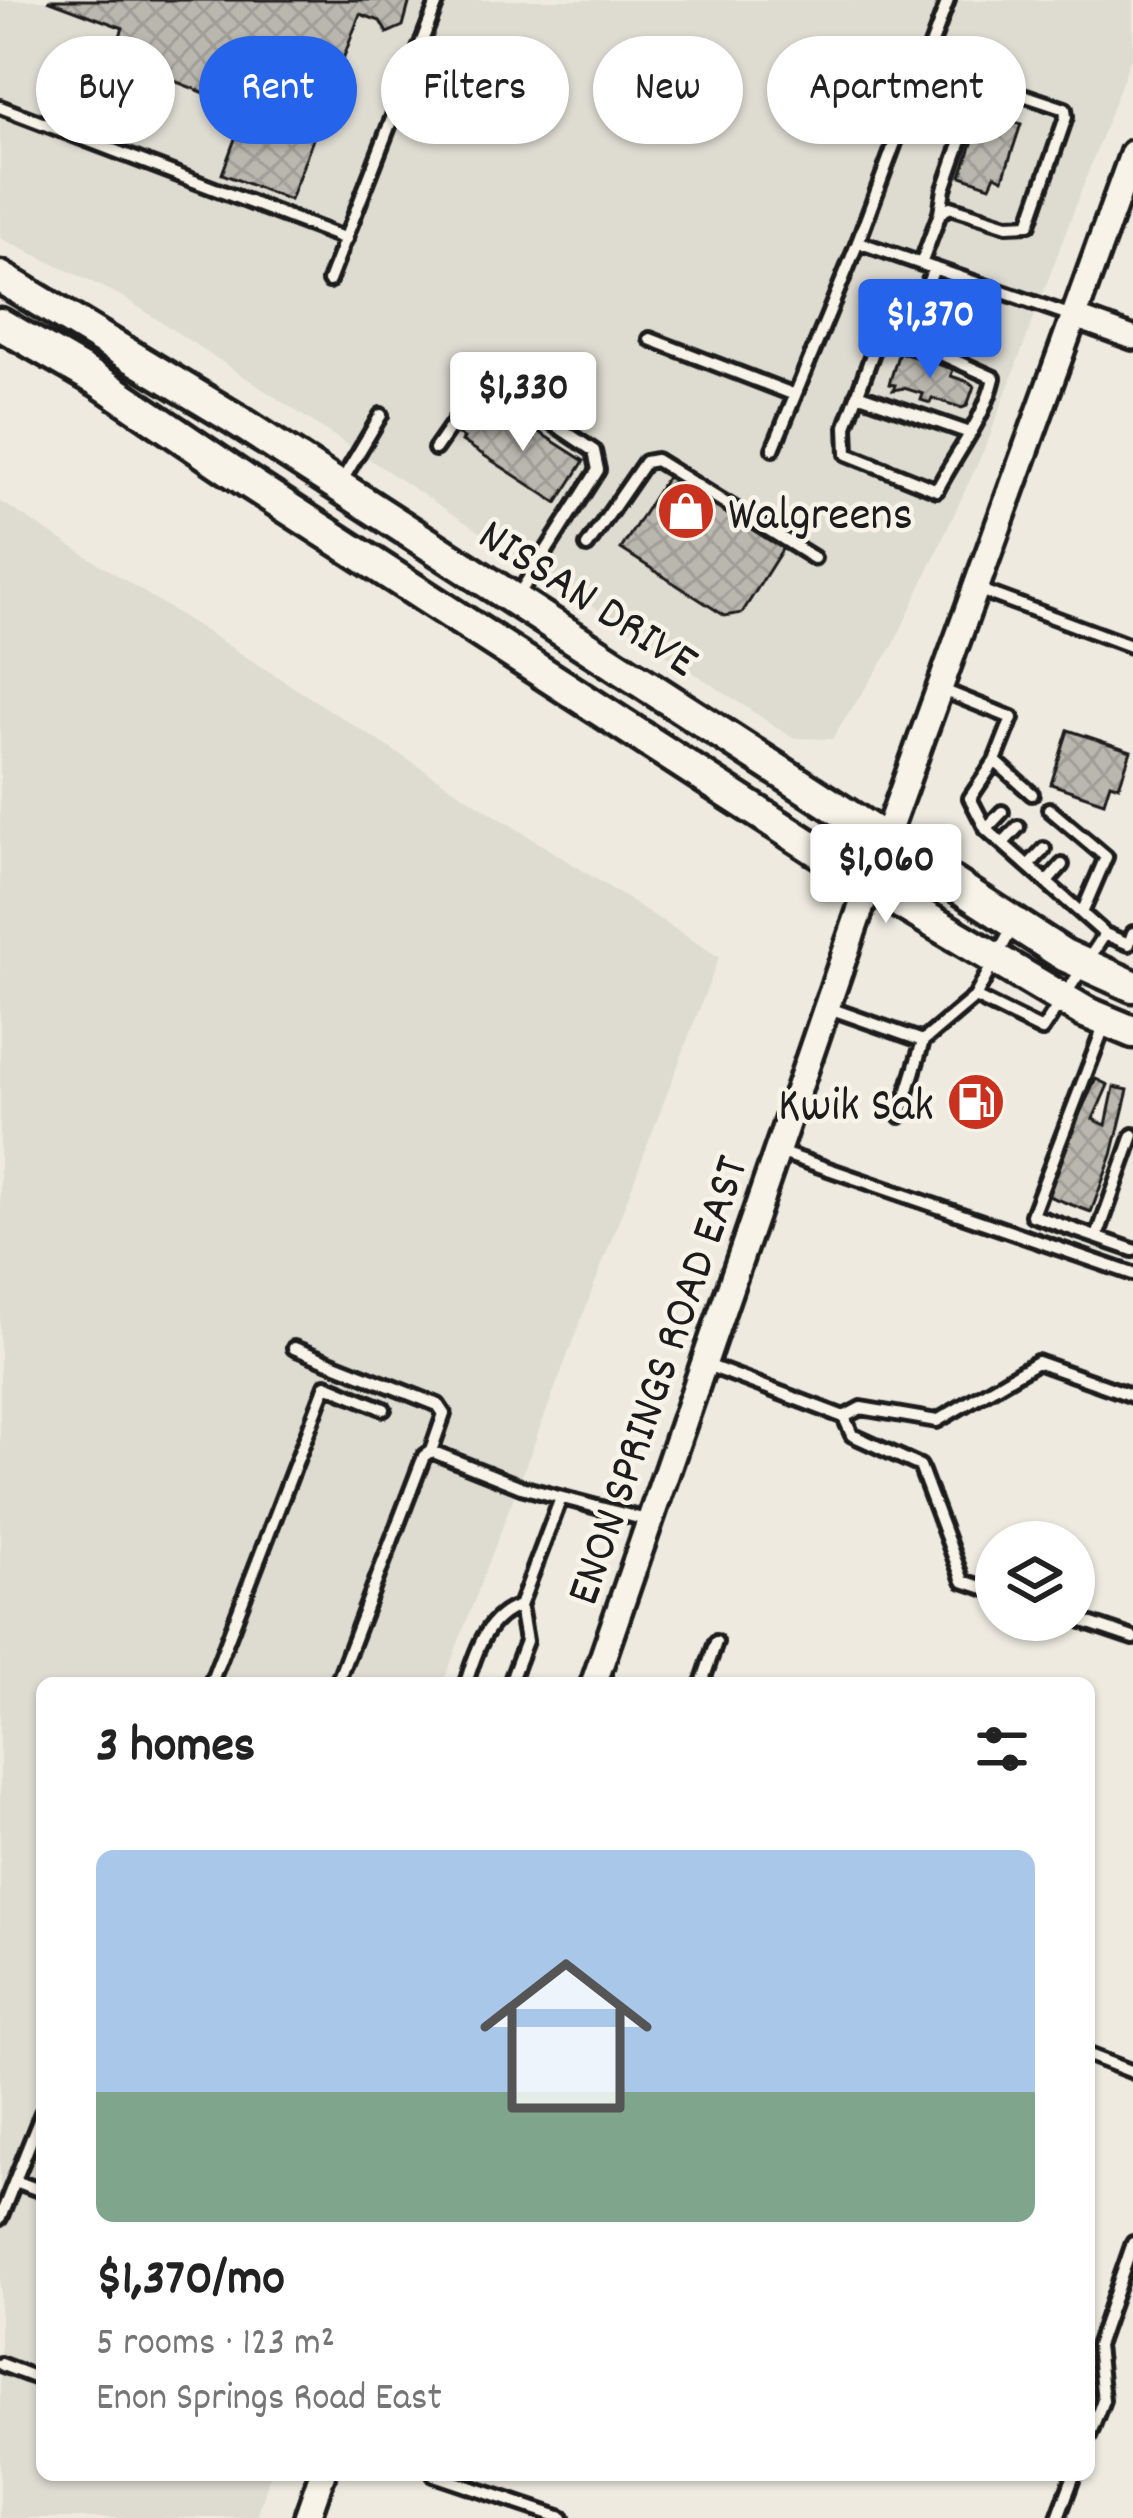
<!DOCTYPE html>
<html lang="en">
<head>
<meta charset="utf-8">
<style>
  :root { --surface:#fff; --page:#f6f6f6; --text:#222; --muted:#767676; --line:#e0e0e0; --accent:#2563eb }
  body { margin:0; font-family:Dekko,sans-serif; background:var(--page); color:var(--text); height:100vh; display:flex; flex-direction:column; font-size:45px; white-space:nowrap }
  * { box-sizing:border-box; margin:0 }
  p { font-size:39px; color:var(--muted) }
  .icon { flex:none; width:66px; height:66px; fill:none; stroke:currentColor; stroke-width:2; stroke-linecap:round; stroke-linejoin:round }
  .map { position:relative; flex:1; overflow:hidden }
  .sheet { position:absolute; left:36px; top:1677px; width:1059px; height:804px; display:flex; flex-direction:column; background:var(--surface); border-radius:18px; box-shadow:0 3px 9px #0004 }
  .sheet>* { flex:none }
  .guide { position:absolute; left:36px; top:36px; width:1062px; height:108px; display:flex; gap:24px }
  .controls { position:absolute; left:975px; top:1521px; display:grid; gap:24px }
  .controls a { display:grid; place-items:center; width:120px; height:120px; border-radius:50%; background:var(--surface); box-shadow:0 3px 9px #0004; font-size:60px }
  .price { position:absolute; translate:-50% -102px; padding:0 27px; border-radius:12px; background:#fff; color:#222; font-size:39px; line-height:78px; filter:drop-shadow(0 3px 6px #0008) }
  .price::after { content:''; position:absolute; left:50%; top:72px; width:36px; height:27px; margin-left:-18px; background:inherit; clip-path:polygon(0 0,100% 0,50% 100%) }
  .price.selected { background:var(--accent); color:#fff }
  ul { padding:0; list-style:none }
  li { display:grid; align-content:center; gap:24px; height:636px; padding:0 60px }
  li+li { border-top:3px solid var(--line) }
  li span { display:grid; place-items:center; height:372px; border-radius:18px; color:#555 }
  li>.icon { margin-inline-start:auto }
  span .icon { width:216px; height:216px; fill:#fffc; stroke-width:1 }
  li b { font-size:51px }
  h2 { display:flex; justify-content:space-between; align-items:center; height:144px; padding:0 60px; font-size:51px }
  .tag { padding:0 42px; border-radius:54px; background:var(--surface); box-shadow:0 3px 9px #0004; font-size:42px; line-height:108px }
  .tag.selected { background:var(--accent); color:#fff }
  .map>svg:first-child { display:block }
</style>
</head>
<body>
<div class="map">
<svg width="1133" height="2518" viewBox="0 0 1133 2518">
  <defs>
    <pattern id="building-cross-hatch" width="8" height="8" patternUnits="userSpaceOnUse" patternTransform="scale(3)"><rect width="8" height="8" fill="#bab7af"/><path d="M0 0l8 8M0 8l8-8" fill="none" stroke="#9f9d96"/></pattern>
  </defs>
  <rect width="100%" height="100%" fill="#eeeae0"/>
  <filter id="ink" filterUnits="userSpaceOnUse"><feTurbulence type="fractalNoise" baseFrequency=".00833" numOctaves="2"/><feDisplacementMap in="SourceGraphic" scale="24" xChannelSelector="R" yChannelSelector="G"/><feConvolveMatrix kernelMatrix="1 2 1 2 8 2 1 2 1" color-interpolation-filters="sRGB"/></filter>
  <g filter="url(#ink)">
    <path fill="#dedbd1" d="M0,0H1133V52L988,441L893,646L832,739L793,738L123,297L0,238Z
      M0,501L719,957L443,1683H42V2475H270L257,2518H0Z"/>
    <path fill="url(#building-cross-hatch)" stroke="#1c1c1c" stroke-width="3" d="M48,0H410L403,26L387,33L380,21L360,14L290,200L222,174L246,109L159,75L135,137L88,120L123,28Z
      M983,111L1021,124L1003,179L995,175L990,186L961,176Z
      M899,352L953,369L951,376L969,382L974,386L967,406L962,408L932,398L930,403L921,400L923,394L904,388L893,390L895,385L889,384Z
      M481,410L528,432L531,427L584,461L557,503L462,441L464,438L457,434L464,422L470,426Z
      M669,474L783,548L742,613L725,616L621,549Z
      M1068,730L1131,751L1119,786L1110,783L1104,802L1051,784Z
      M1096,1079L1108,1085L1093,1119L1106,1125L1114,1087L1128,1090L1112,1155L1091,1212L1048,1196L1068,1138Z"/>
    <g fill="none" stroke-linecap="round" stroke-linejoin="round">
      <g stroke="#1c1c1c" stroke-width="20">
        <path id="service" d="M0,107L346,239
          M940,213L944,189L982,81
          M858,242L1075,317
          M921,264L940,213L950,207L1007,225L1029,224L1066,117L1065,109L925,62
          M329,281L438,0
          M650,339L795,395
          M907,339L994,378C985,418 956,453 937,490L847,454L846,426L881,330L907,339L934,268
          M857,394L967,432
          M435,449L463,409L481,396L542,416L594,451L598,470L517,597
          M773,449L858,242L948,0
          M340,484L381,415
          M587,546L645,462L656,460L814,558
          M977,589L1133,647
          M940,689L1012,718L995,761L970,798L986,829L1105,934L1042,1030L975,997
          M995,761L1032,794
          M1049,809L1106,857L1082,913
          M986,829L1002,812
          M1003,843L1018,827
          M1028,866L1044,849
          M1047,882L1062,865
          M1105,934L1129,944L1133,933
          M829,1008L923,1041L975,997L1015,923
          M1105,1024L1032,1215L1133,1250
          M900,1116L923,1041
          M779,1152L1133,1274
          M1097,1237L1133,1135
          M294,1348L438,1405L444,1414L431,1451
          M707,1365L844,1417L852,1435L920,1466L963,1581L996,1592
          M844,1417L861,1408L937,1421L1037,1362L1133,1396
          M1074,1618L1133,1638
          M211,1683L326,1385L384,1409
          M337,1683L424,1456L431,1451L521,1487L650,1521
          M466,1683C476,1652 486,1616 520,1606
          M510,1683L526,1641L520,1606L561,1498
          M702,1683L716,1642
          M1089,2055L1133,2072
          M15,2181L42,2191
          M0,2218L42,2113
          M0,2364L42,2380
          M1089,2436L1103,2400L1097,2346L1133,2243
          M434,2475L562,2518
          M1058,2518L1074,2475"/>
      </g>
      <g stroke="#1c1c1c" stroke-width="30">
        <path id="minor" d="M1075,317L1133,338"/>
      </g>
      <g stroke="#1c1c1c" stroke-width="33">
        <path id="tertiary" d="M594,1683L869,884L1133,153
          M307,2518L322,2475"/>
      </g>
      <g stroke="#1c1c1c" stroke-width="39">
        <path id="primary" d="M0,277L235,419L1064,955L1133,986
          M0,324L99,381L251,484L869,884L1085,1012L1133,1032"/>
      </g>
      <use href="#service" stroke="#f7f3e8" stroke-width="10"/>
      <use href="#minor" stroke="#f7f3e8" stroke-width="21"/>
      <use href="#tertiary" stroke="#f7f3e8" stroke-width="24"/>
      <use href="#primary" stroke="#f7f3e8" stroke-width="30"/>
    </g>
  </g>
  <defs>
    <g id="shop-disc" transform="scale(3)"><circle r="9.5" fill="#c8321e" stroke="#f7f3e8"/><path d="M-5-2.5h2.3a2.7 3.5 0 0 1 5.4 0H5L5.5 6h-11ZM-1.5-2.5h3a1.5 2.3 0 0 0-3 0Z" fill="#fff"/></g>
    <g id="fuel-disc" transform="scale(3)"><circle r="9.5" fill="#c8321e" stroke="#f7f3e8"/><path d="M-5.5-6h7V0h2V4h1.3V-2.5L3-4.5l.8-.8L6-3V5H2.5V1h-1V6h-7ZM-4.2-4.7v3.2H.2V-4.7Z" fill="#fff"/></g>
  </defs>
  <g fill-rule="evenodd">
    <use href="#shop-disc" x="686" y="511"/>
    <use href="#fuel-disc" x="976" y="1102"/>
  </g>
  <g text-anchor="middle" stroke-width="9" stroke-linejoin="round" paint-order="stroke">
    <g font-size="48" fill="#1c1c1c" stroke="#f7f3e8" text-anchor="start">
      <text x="728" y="528">Walgreens</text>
      <text x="934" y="1119" text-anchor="end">Kwik Sak</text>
    </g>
    <g font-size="48" fill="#1c1c1c" stroke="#f7f3e8">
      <text transform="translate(590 595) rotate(33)" y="17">NISSAN DRIVE</text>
      <text transform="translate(654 1379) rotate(-71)" y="17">ENON SPRINGS ROAD EAST</text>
    </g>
  </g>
</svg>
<div class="controls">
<a><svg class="icon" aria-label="layers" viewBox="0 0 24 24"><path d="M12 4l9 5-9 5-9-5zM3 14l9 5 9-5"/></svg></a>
</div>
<b class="price selected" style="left:930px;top:381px">$1,370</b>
<b class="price" style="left:523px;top:454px">$1,330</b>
<b class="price" style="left:886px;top:926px">$1,060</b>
<div class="guide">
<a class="tag">Buy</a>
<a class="tag selected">Rent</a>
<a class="tag">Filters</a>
<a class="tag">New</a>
<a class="tag">Apartment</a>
</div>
<section class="sheet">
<h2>3 homes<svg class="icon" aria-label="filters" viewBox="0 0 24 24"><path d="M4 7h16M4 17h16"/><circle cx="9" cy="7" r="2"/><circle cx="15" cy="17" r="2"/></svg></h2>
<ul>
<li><span style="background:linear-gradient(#a9c7e8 65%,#7fa58c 0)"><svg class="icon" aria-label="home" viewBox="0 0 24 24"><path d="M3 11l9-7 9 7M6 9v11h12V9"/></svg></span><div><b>$1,370/mo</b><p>5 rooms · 123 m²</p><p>Enon Springs Road East</p></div></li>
</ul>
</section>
</div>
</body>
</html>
